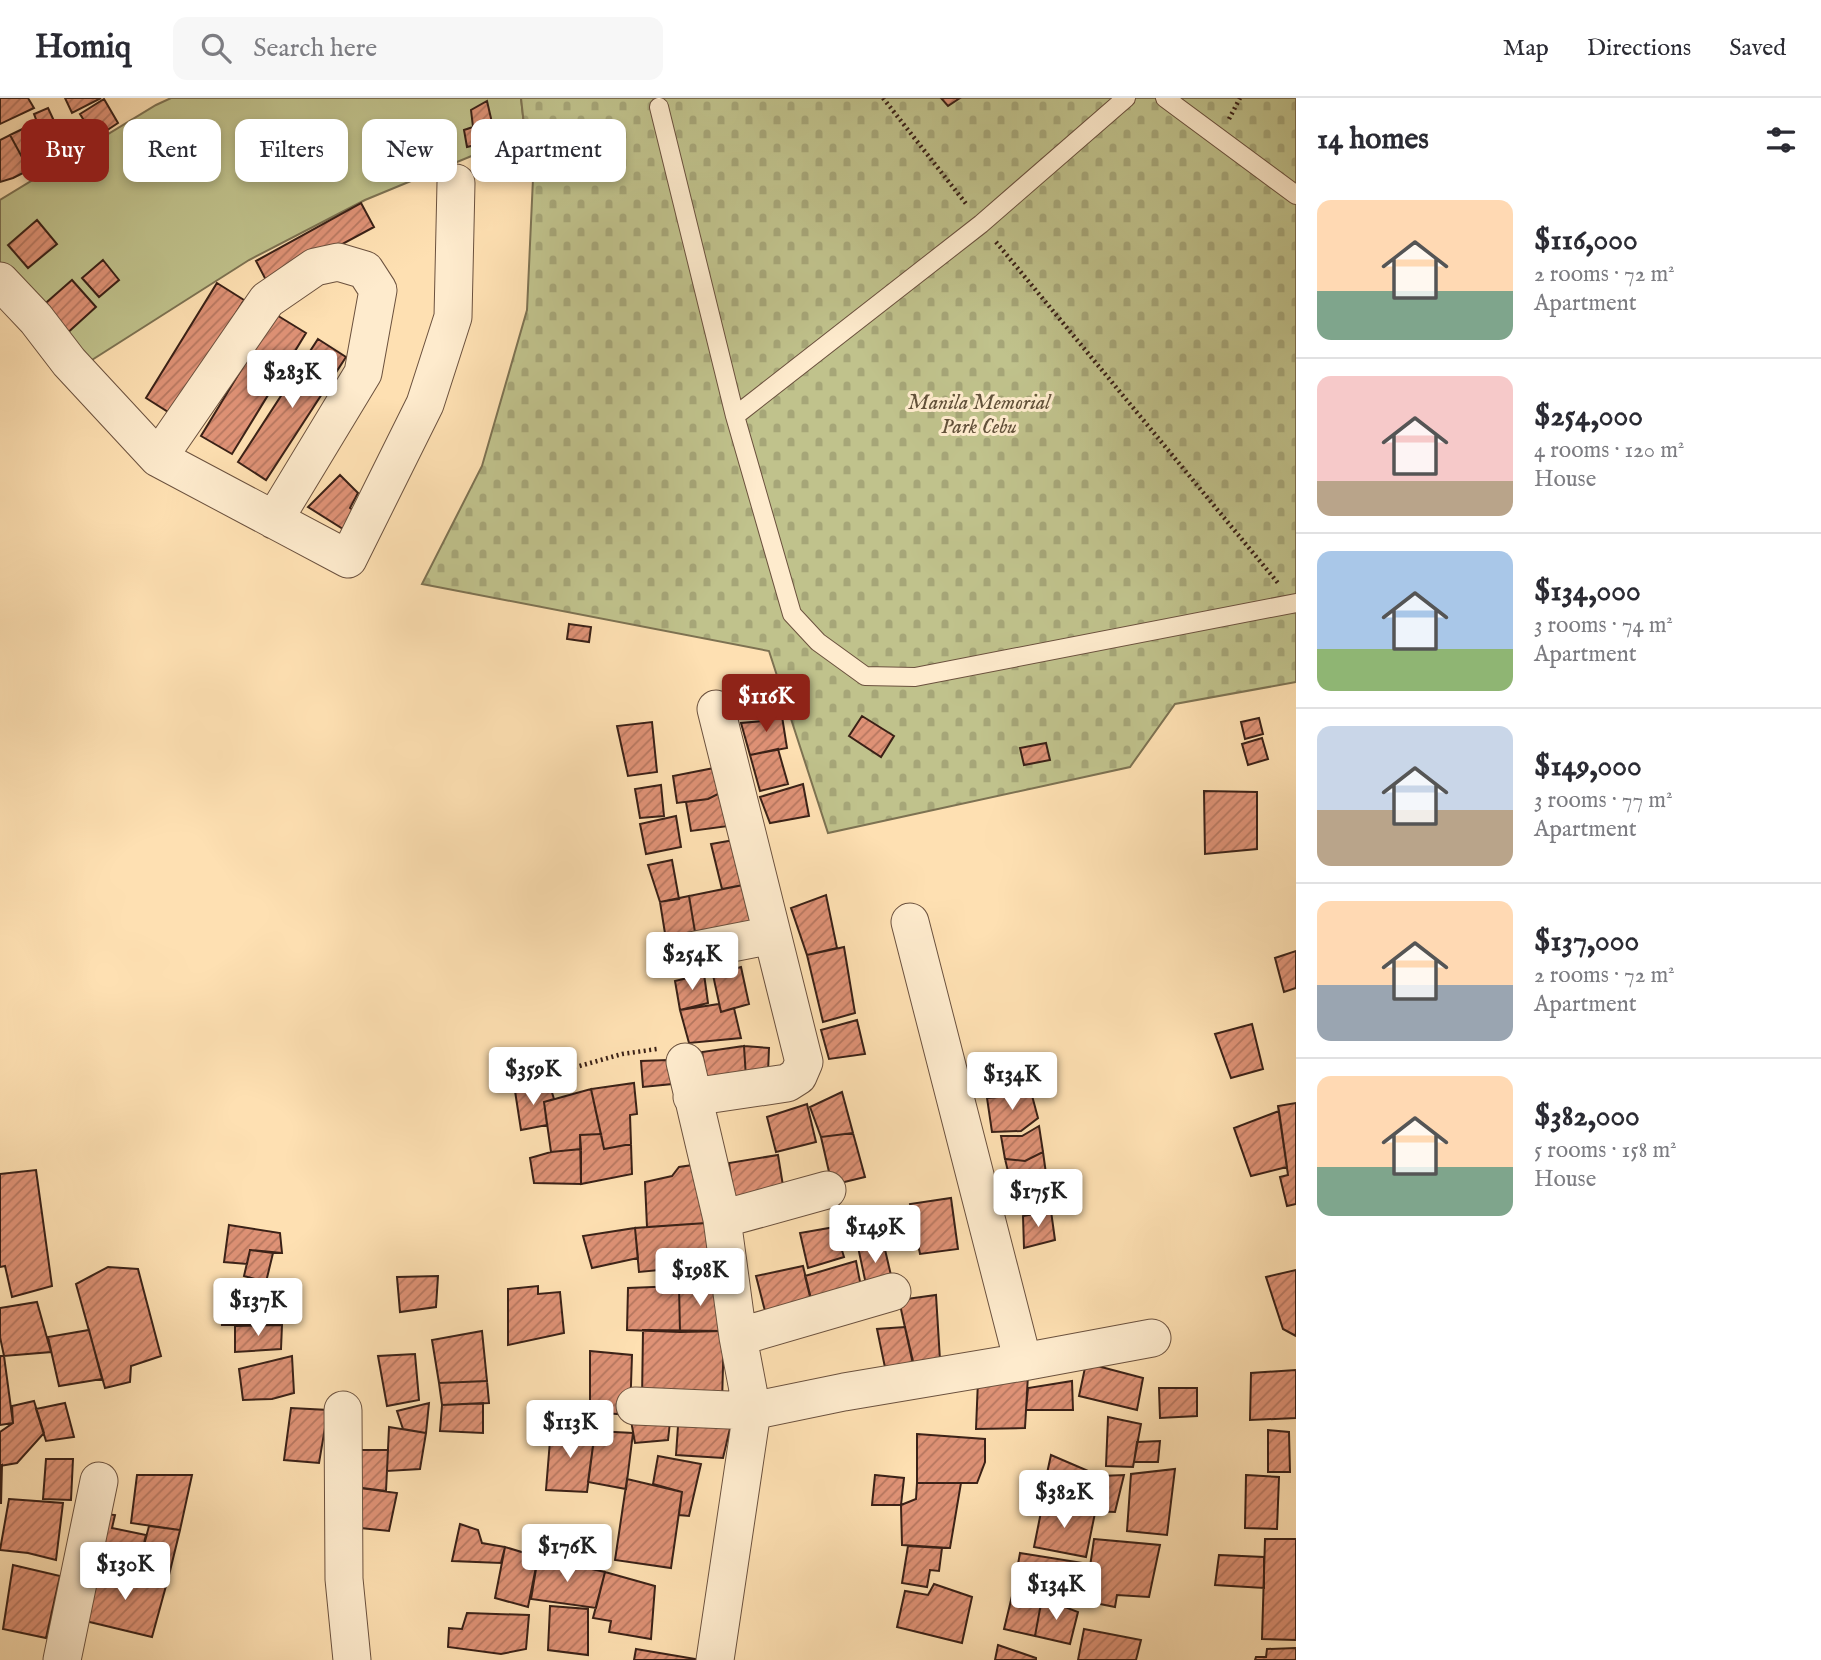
<!DOCTYPE html>
<html lang="en">
<head>
<meta charset="utf-8">
<style>
  :root { --surface:#fff; --page:#f7f7f7; --text:#2b2b33; --muted:#7c7c81; --line:#e1e1e2; --accent:#8f2418 }
  body { margin:0; font-family:"IM FELL English",serif; background:var(--page); color:var(--text); height:100vh; display:flex; flex-direction:column; font-size:26px; white-space:nowrap }
  * { box-sizing:border-box; margin:0 }
  p { font-size:23px; color:var(--muted) }
  .icon { flex:none; width:38px; height:38px; fill:none; stroke:currentColor; stroke-width:2; stroke-linecap:round; stroke-linejoin:round }
  .map { position:relative; flex:1; overflow:hidden }
  .side { display:flex; flex-direction:column; background:var(--surface); width:525px }
  .side>* { flex:none }
  .guide { position:absolute; left:21px; top:21px; width:665px; height:63px; display:flex; gap:14px }
  .price { position:absolute; translate:-50% -60px; padding:0 16px; border-radius:7px; background:#fff; color:#222; font-size:23px; line-height:46px; filter:drop-shadow(0 2px 4px #0008) }
  .price::after { content:''; position:absolute; left:50%; top:42px; width:21px; height:16px; margin-left:-10px; background:inherit; clip-path:polygon(0 0,100% 0,50% 100%) }
  .price.selected { background:var(--accent); color:#fff }
  ul { padding:0; list-style:none }
  li { display:flex; align-items:center; gap:21px; height:175px; padding:0 21px }
  li+li { border-top:2px solid var(--line) }
  li span { display:grid; place-items:center; flex:none; width:196px; height:140px; border-radius:14px; color:#555 }
  li>.icon { margin-inline-start:auto }
  span .icon { width:84px; height:84px; fill:#fffc; stroke-width:1 }
  li b { font-size:30px }
  h2 { display:flex; justify-content:space-between; align-items:center; height:84px; padding:0 21px; font-size:30px }
  .chip { padding:0 24px; border-radius:14px; background:var(--surface); box-shadow:0 4px 10px #0003; font-size:24px; line-height:63px }
  .chip.selected { background:var(--accent); color:#fff }
  header { display:flex; align-items:center; gap:42px; box-sizing:border-box; height:98px; padding:0 35px; background:var(--surface); border-bottom:2px solid var(--line) }
  header strong { font-size:33px }
  nav { display:flex; gap:38px; margin-inline-start:auto; font-size:24px }
  .search { width:490px; height:63px; background:var(--page); display:flex; align-items:center; gap:18px; box-sizing:border-box; padding:0 24px; border-radius:14px; color:var(--muted); font-size:26px }
  main { display:flex; flex:1; min-height:0 }
  .map>svg:first-child { display:block }
</style>
</head>
<body>
<header>
<strong>Homiq</strong>
<div class="search"><svg class="icon" aria-label="search" viewBox="0 0 24 24"><circle cx="10" cy="10" r="6"/><path d="M15 15l6 6"/></svg>Search here</div>
<nav><a>Map</a><a>Directions</a><a>Saved</a></nav>
</header>
<main>
<div class="map">
<svg width="1296" height="1562" viewBox="0 0 1296 1562">
  <defs>
    <pattern id="cemetery-stones" width="16" height="16" patternUnits="userSpaceOnUse" patternTransform="scale(1.75)"><rect width="16" height="16" fill="#c0c28c"/><path d="M2 7V4a2 2 0 0 1 4 0v3zM10 15v-3a2 2 0 0 1 4 0v3z" fill="#a6a678"/></pattern>
    <pattern id="building-hatch" width="6" height="6" patternUnits="userSpaceOnUse" patternTransform="scale(1.75)"><rect width="6" height="6" fill="#df9276"/><path d="M-1 1l2-2M0 6l6-6M5 7l2-2" fill="none" stroke="#b67760"/></pattern>
  </defs>
  <rect width="100%" height="100%" fill="#fee0b2"/>
  <filter id="stains"><feTurbulence type="fractalNoise" baseFrequency=".00286" numOctaves="4"/><feColorMatrix values="0 0 0 0 .2 0 0 0 0 .09 0 0 0 0 .02 0 0 0 .5 -.17"/></filter>
  <radialGradient id="worn" r=".72"><stop offset=".6" stop-color="#630" stop-opacity="0"/><stop offset="1" stop-color="#630" stop-opacity=".3"/></radialGradient>
  <path fill="#c0c28c" stroke="#7d7252" stroke-width="2" d="M171,0H521L525,36L365,102L249,162L84,267L0,176V102L156,7Z"/>
  <path fill="url(#cemetery-stones)" stroke="#7d7252" stroke-width="2" d="M521,0H1296V584L1175,606L1130,669L828,735L769,553L422,486L482,368L527,212L535,37L525,36Z"/>
  <path fill="url(#building-hatch)" stroke="#3a2117" stroke-width="2" d="M0,0H28L34,10L0,26Z
    M65,0H101L72,15Z
    M941,0H960L948,8Z
    M104,1L118,25L95,40L80,16Z
    M487,3L496,42L467,49L464,32L473,29L471,12Z
    M48,10L68,53L29,72L10,37L37,24L34,16Z
    M10,37L29,72L13,80L0,84V42Z
    M361,105L374,129L268,186L256,163Z
    M37,122L57,146L28,170L8,147Z
    M103,162L119,182L99,199L82,180Z
    M72,182L96,209L64,238L40,210Z
    M217,185L244,202L173,317L146,300Z
    M275,216L306,235L232,356L201,338Z
    M318,241L346,259L266,382L238,364Z
    M340,377L358,395L350,410L359,416L343,431L308,409Z
    M569,526L591,529L589,544L567,541Z
    M781,612L787,650L750,657L741,625L763,623L765,613Z
    M862,618L894,638L881,659L849,638Z
    M1259,620L1263,636L1245,641L1241,624Z
    M652,624L657,674L628,678L617,628Z
    M1262,640L1268,661L1248,667L1242,646Z
    M1046,645L1050,662L1024,667L1020,650Z
    M778,651L788,686L760,693L750,657Z
    M714,670L720,695L708,701L677,705L673,678Z
    M803,686L809,718L770,725L760,699Z
    M661,687L664,718L640,720L635,691Z
    M1204,693L1257,694V751L1205,756Z
    M720,695L736,727L691,733L686,704L708,701Z
    M676,718L681,749L646,756L640,726Z
    M740,741L753,785L722,791L711,746Z
    M672,762L679,801L660,804L648,767Z
    M753,785L761,835L697,846L689,798Z
    M826,797L837,850L807,857L791,810Z
    M689,798L697,846L667,848L660,804Z
    M844,849L855,915L823,924L807,857Z
    M1296,853V890L1284,894L1275,860Z
    M741,869L749,906L721,914L713,877Z
    M704,876L708,905L680,912L675,883Z
    M719,906L721,914L734,910L741,940L689,945L680,912Z
    M857,922L865,956L829,961L821,932Z
    M1252,926L1263,971L1231,980L1215,936Z
    M744,948L769,950L768,975L746,980Z
    M744,948L746,980L707,985L702,954Z
    M668,962L672,986L643,989L641,963Z
    M634,985L637,1016L630,1017L631,1046L604,1051L591,991Z
    M550,988L554,1001L544,1004L547,1027L521,1032L515,993Z
    M1030,990L1038,1020L1021,1033L992,1034L987,1000L1010,998Z
    M591,991L601,1036L580,1037L581,1051L551,1054L544,1004Z
    M842,994L853,1035L821,1039L810,1009Z
    M1296,1005V1106L1287,1108L1280,1079L1288,1077L1278,1008Z
    M807,1006L816,1044L776,1054L767,1019Z
    M1279,1013L1287,1069L1251,1078L1234,1030Z
    M1039,1028L1043,1054L1025,1063L1005,1061L1001,1038H1022Z
    M853,1035L865,1079L832,1087L821,1039Z
    M601,1036L604,1051L631,1046L632,1076L581,1086L580,1037Z
    M581,1051V1086L534,1085L530,1060L551,1054Z
    M1043,1054L1048,1090L1014,1098L1005,1061L1025,1063Z
    M778,1057L785,1100L734,1102L729,1065Z
    M700,1066L706,1125L647,1129L645,1084L672,1078L679,1069Z
    M36,1072L52,1188L12,1199L5,1168L0,1169V1076Z
    M951,1100L958,1151L920,1156L910,1106Z
    M1051,1113L1055,1142L1024,1150L1023,1118Z
    M706,1125L711,1167L639,1174L635,1130Z
    M229,1127L280,1135L282,1155L250,1152L247,1166L224,1164Z
    M835,1129L844,1159L808,1170L800,1135Z
    M635,1130L638,1160L592,1170L583,1138Z
    M883,1143L893,1186L867,1191L858,1149Z
    M250,1152L273,1155L266,1184L244,1178Z
    M856,1163L863,1199L814,1215L805,1178Z
    M803,1168L812,1205L765,1213L756,1178Z
    M108,1169L138,1171L161,1258L131,1268L130,1284L105,1290L76,1186Z
    M1296,1172V1238L1283,1231L1266,1179Z
    M438,1178L436,1209L400,1214L397,1179Z
    M717,1181L724,1233L680,1234L679,1188Z
    M538,1188V1196L560,1194L564,1235L508,1247V1191Z
    M679,1188L680,1234L627,1232L628,1190Z
    M225,1197L282,1198V1227H222Z
    M936,1197L940,1262L913,1266L899,1202Z
    M37,1204L51,1254L4,1258L0,1239V1210Z
    M282,1227L281,1251L235,1254V1228Z
    M905,1229L915,1272L887,1279L877,1231Z
    M89,1232L102,1281L59,1288L48,1239Z
    M643,1232L724,1233L722,1305L642,1303Z
    M482,1233L487,1283L439,1285L432,1242Z
    M590,1253L632,1257L630,1317L590,1314Z
    M415,1256L419,1302L387,1308L378,1258Z
    M0,1258H4L13,1325L0,1327Z
    M292,1258L294,1295L272,1301L243,1302L239,1271Z
    M1086,1265L1143,1280L1137,1312L1079,1298Z
    M1296,1272V1320L1250,1322L1251,1275Z
    M1028,1277L1025,1330L976,1331L978,1282Z
    M487,1283L489,1305L442,1307L439,1285Z
    M1072,1283L1073,1312H1026L1028,1290Z
    M1159,1290H1197V1318L1160,1320Z
    M34,1303L44,1335L17,1365L0,1368V1334L13,1325L12,1308Z
    M65,1305L74,1339L46,1343L36,1311Z
    M429,1305L426,1335L403,1331L397,1313Z
    M483,1305V1335L440,1333L442,1307Z
    M291,1310L328,1312L319,1365L284,1362Z
    M679,1314L732,1322L723,1360L676,1357Z
    M671,1315L668,1342L635,1345L630,1317Z
    M1108,1319L1141,1326L1133,1369L1106,1368Z
    M389,1329L426,1335L420,1371L387,1373Z
    M551,1330L595,1333L587,1394L546,1392Z
    M1268,1332L1289,1334L1290,1374H1268Z
    M595,1333L633,1335L626,1391L588,1384Z
    M917,1336L985,1341V1364L977,1385H917Z
    M1160,1343L1158,1364H1134L1137,1344Z
    M353,1352H388L386,1393L347,1388Z
    M1051,1357L1100,1378L1090,1413L1060,1407V1398L1044,1389Z
    M658,1358L701,1366L689,1418L679,1417L682,1394L653,1386Z
    M46,1361H73L71,1402L43,1401Z
    M2,1367L1,1406L0,1368Z
    M1175,1371L1167,1437L1127,1433L1131,1376Z
    M137,1377H192L180,1432L131,1425Z
    M875,1377L904,1380L901,1407H872Z
    M1124,1377L1115,1414L1090,1413L1100,1378Z
    M1246,1377L1279,1379L1277,1431L1245,1430Z
    M627,1381L682,1394L671,1470L615,1462Z
    M917,1385H961L950,1450L902,1447L901,1407L916,1401Z
    M360,1390L397,1395L389,1433L351,1429Z
    M9,1401L63,1405L56,1462L28,1455L0,1452Z
    M1043,1404L1095,1415L1086,1459L1034,1449Z
    M97,1415L115,1417L112,1430L146,1437L138,1470L121,1469L89,1458Z
    M460,1426L478,1432L482,1445L505,1449L501,1465L452,1463Z
    M149,1428L180,1432L169,1477L138,1470Z
    M1094,1441L1160,1447L1149,1499L1117,1497L1115,1509L1085,1503Z
    M1265,1441H1296V1542L1262,1541Z
    M908,1448L942,1450L939,1473L930,1472L927,1489L902,1485Z
    M505,1449L538,1459L528,1509L495,1500Z
    M1020,1455L1083,1465L1072,1508L1013,1494Z
    M1219,1457L1264,1459V1490L1215,1487Z
    M538,1459L605,1474L596,1510L531,1501Z
    M13,1467L60,1478L46,1540L3,1531Z
    M138,1470L169,1477L152,1539L77,1521L88,1477L131,1486Z
    M605,1474L655,1488L651,1541L609,1534L611,1523L593,1520Z
    M934,1486L972,1499L962,1545L897,1529L905,1493L928,1497Z
    M1013,1494L1042,1500L1035,1538L1004,1531Z
    M1042,1500L1078,1514L1070,1546L1035,1538Z
    M550,1508L588,1511V1557L548,1552Z
    M467,1515L529,1517L526,1551L501,1556L448,1549L449,1530L462,1531Z
    M1084,1531L1141,1542L1136,1562H1078Z
    M998,1547L1036,1560V1562H995Z
    M1296,1550V1562H1255L1256,1559H1266L1267,1551Z
    M636,1551L701,1562H634Z"/>
  <g fill="none" stroke-linecap="round" stroke-linejoin="round">
    <g stroke="#6b513e" stroke-width="20">
      <path id="lane" d="M1165,0L1296,97
        M659,9L735,318L792,516L818,544L865,578L915,579L1296,505
        M735,318L981,126L1126,0"/>
    </g>
    <g stroke="#6b513e" stroke-width="39">
      <path id="street" d="M0,183L36,221L69,264L158,360L348,461L425,306L453,219L456,85
        M158,360L267,202L315,169L338,164L365,172L378,192L363,275L274,422
        M910,824L1023,1264
        M676,856L772,837
        M685,964L722,1121L738,1239L752,1313L715,1562
        M692,999L787,985L798,978L804,964L716,611
        M722,1121L827,1092
        M738,1239L892,1194
        M635,1308L752,1313L844,1294L1023,1264L1152,1240
        M343,1312L344,1481L352,1562
        M62,1562L99,1383"/>
    </g>
    <path stroke="#3a2117" stroke-width="4.5" stroke-dasharray="2 3.5" stroke-linecap="butt" d="M883,0L967,107
      M1229,21L1240,0
      M996,144L1278,485
      M569,971L622,956L657,951"/>
    <use href="#lane" stroke="#feebcd" stroke-width="18"/>
    <use href="#street" stroke="#feebcd" stroke-width="37"/>
  </g>
  <g text-anchor="middle" stroke-width="6" stroke-linejoin="round" paint-order="stroke">
    <g font-size="21" font-style="italic" fill="#62513a" stroke="#feebcd">
      <text x="979" y="311">Manila Memorial<tspan x="979" dy="24">Park Cebu</tspan></text>
    </g>
  </g>
  <rect width="100%" height="100%" filter="url(#stains)"/>
  <rect width="100%" height="100%" fill="url(#worn)"/>
</svg>
<b class="price" style="left:292px;top:312px">$283K</b>
<b class="price selected" style="left:766px;top:636px">$116K</b>
<b class="price" style="left:692px;top:894px">$254K</b>
<b class="price" style="left:533px;top:1009px">$359K</b>
<b class="price" style="left:1012px;top:1014px">$134K</b>
<b class="price" style="left:1038px;top:1131px">$175K</b>
<b class="price" style="left:875px;top:1167px">$149K</b>
<b class="price" style="left:700px;top:1210px">$198K</b>
<b class="price" style="left:258px;top:1240px">$137K</b>
<b class="price" style="left:570px;top:1362px">$113K</b>
<b class="price" style="left:1064px;top:1432px">$382K</b>
<b class="price" style="left:567px;top:1486px">$176K</b>
<b class="price" style="left:125px;top:1504px">$130K</b>
<b class="price" style="left:1056px;top:1524px">$134K</b>
<div class="guide">
<a class="chip selected">Buy</a>
<a class="chip">Rent</a>
<a class="chip">Filters</a>
<a class="chip">New</a>
<a class="chip">Apartment</a>
</div>
</div>
<section class="side">
<h2>14 homes<svg class="icon" aria-label="filters" viewBox="0 0 24 24"><path d="M4 7h16M4 17h16"/><circle cx="9" cy="7" r="2"/><circle cx="15" cy="17" r="2"/></svg></h2>
<ul>
<li><span style="background:linear-gradient(#ffd9b3 65%,#7fa58c 0)"><svg class="icon" aria-label="home" viewBox="0 0 24 24"><path d="M3 11l9-7 9 7M6 9v11h12V9"/></svg></span><div><b>$116,000</b><p>2 rooms · 72 m²</p><p>Apartment</p></div></li>
<li><span style="background:linear-gradient(#f6c9c9 75%,#b9a48a 0)"><svg class="icon" aria-label="home" viewBox="0 0 24 24"><path d="M3 11l9-7 9 7M6 9v11h12V9"/></svg></span><div><b>$254,000</b><p>4 rooms · 120 m²</p><p>House</p></div></li>
<li><span style="background:linear-gradient(#a9c7e8 70%,#8fb573 0)"><svg class="icon" aria-label="home" viewBox="0 0 24 24"><path d="M3 11l9-7 9 7M6 9v11h12V9"/></svg></span><div><b>$134,000</b><p>3 rooms · 74 m²</p><p>Apartment</p></div></li>
<li><span style="background:linear-gradient(#c9d6e8 60%,#b9a48a 0)"><svg class="icon" aria-label="home" viewBox="0 0 24 24"><path d="M3 11l9-7 9 7M6 9v11h12V9"/></svg></span><div><b>$149,000</b><p>3 rooms · 77 m²</p><p>Apartment</p></div></li>
<li><span style="background:linear-gradient(#ffd9b3 60%,#9aa5b1 0)"><svg class="icon" aria-label="home" viewBox="0 0 24 24"><path d="M3 11l9-7 9 7M6 9v11h12V9"/></svg></span><div><b>$137,000</b><p>2 rooms · 72 m²</p><p>Apartment</p></div></li>
<li><span style="background:linear-gradient(#ffd9b3 65%,#7fa58c 0)"><svg class="icon" aria-label="home" viewBox="0 0 24 24"><path d="M3 11l9-7 9 7M6 9v11h12V9"/></svg></span><div><b>$382,000</b><p>5 rooms · 158 m²</p><p>House</p></div></li>
</ul>
</section>
</main>
</body>
</html>
